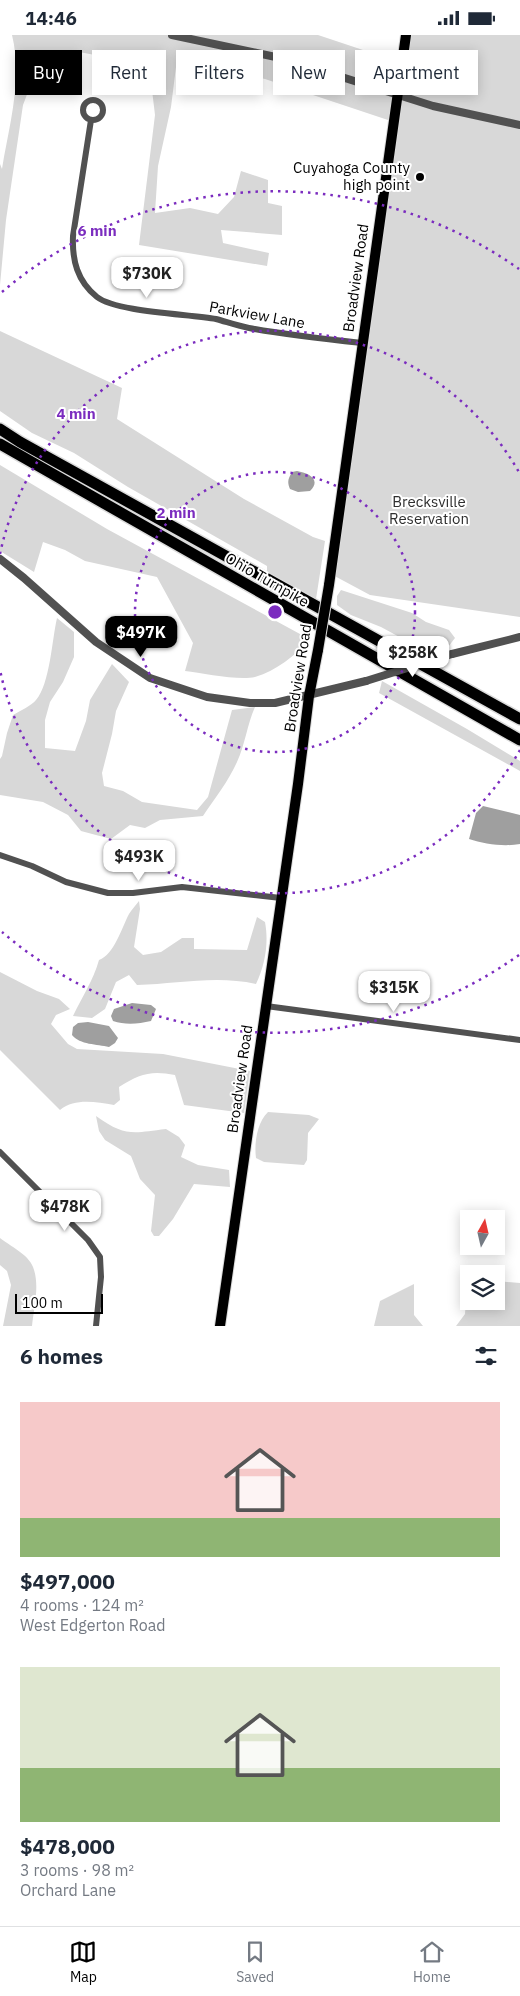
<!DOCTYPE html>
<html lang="en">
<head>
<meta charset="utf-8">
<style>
  :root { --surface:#fff; --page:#f2f2f3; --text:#1f2937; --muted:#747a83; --line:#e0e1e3; --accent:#000 }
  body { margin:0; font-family:"IBM Plex Sans",sans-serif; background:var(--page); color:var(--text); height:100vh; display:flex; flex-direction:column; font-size:19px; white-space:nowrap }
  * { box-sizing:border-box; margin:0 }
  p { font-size:16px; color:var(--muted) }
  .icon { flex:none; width:28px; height:28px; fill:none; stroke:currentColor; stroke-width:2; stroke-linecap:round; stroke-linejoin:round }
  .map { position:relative; height:1291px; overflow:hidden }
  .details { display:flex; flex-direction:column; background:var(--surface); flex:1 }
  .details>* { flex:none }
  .guide { position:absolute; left:15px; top:15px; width:490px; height:45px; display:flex; gap:10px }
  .needle { width:32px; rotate:8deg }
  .buttons { position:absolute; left:460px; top:1175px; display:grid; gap:10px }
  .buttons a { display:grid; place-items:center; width:45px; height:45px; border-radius:0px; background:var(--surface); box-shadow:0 2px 12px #0003; font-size:25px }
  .scale { position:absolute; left:15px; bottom:12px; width:88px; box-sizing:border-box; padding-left:5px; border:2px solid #000; border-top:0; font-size:14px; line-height:18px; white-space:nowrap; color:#000; -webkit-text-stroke:4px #fff; paint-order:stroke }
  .price { position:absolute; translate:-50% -42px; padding:0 11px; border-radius:10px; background:#fff; color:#222; font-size:16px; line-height:32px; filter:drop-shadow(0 1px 2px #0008) }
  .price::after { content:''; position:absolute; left:50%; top:30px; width:15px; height:11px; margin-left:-8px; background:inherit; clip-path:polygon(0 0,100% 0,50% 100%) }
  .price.active { background:var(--accent); color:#fff }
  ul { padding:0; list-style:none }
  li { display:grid; align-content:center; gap:10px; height:265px; padding:0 20px }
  li span { display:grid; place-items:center; height:155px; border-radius:0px; color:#555 }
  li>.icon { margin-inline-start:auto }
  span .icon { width:90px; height:90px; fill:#fffc; stroke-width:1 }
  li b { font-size:21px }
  h2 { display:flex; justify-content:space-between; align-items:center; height:60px; padding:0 20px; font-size:21px }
  .pill { padding:0 18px; border-radius:0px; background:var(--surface); box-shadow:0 2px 12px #0003; font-size:18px; line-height:45px }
  .pill.active { background:var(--accent); color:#fff }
  .status { display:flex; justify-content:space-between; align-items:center; height:35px; padding:0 25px; background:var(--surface); direction:ltr }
  .status svg { height:14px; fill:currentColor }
  .tabs { display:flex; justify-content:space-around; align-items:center; height:70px; border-top:1px solid var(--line); background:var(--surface); font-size:14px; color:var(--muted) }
  .tabs a { display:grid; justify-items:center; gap:2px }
  .tabs .active { color:var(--accent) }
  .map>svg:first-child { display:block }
</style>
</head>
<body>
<div class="status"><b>14:46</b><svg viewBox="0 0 49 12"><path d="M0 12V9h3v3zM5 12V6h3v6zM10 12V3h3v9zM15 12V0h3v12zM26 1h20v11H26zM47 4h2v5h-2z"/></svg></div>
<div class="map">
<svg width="520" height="1291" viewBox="0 0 520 1291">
  <rect width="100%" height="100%" fill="#fff"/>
  <path fill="#d8d8d8" d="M12,0H318L372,18V23L403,27L407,0H520V582L370,560L329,538L394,87L265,44L177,24L171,72L158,131L155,178L190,173L218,179L234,162L241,136L268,145V168L282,171V200L221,195L223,208L269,218L267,231L139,210L155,80L152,55L126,26L74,16L37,33L23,70L6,185L0,250V129L2,134C9,90 23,45 12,0Z
    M0,296L122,353L117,384L244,464L313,502L325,506L316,564L267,537V531L128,452L74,418L32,398L0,376Z
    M0,430L107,494L311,605C294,620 277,636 255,642C239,646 203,638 185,636L193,608L157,542L85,526L65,515L43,507L34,537L0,516Z
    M341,555L412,578L426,587L449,595L455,603L448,612L429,618L381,592L351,580L337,570V561Z
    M57,583L74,597V622L63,647L50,667L45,685V713L75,716L86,686L90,665L112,629L129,647L116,676L112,699L102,738L104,751L123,756L142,767L197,775L208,762L232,675L255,672C247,690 245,710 237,727C228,747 215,763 203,781L160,785L145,793L130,790L111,804L81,796L68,780L43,767L0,760V724L2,721L7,698L13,680C20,676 31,671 36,665C50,649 52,604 57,583Z
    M382,646L467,694L520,726V736L379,658Z
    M139,866L140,874L134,912L143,920L161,917L182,903H194V914L247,915L257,882L265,887C269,908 265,930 256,949C216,940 177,949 137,950L129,940L116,947L105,974L92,983L73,981C82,962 93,946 99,925C114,920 122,892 129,879C132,874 136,870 139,866Z
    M0,937L37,956L59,964L70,974L56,980L51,989L68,1009L77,1014L163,1019L250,1036L244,1078L184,1070L175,1040C151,1035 139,1039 119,1052L120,1065L114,1070C95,1067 75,1063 60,1075L0,1015Z
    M268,1077L309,1080L319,1084L308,1098L307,1125L304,1130L264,1127L256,1123C254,1109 257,1087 268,1077Z
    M96,1081C125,1102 133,1098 166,1094L179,1102L185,1110L181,1122L198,1130L229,1135L230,1152L194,1149L173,1184L159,1201H154L151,1196L155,1160L140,1144L131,1121L105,1105L99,1096Z
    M0,1203C10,1211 28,1219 33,1232C40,1250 34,1272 32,1291H3L11,1250L7,1236L0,1230Z
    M496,1246L520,1248V1291H456L465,1279L467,1249L469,1248V1266H496Z
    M414,1249V1280L423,1291H374L380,1266Z"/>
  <path fill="#9f9f9f" d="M297,436C308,438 322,444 310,456L298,457L290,454C287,447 288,444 292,437Z
    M483,771L520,780V809C504,812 484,809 469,804L476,778Z
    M132,968L151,970L156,974L151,986C138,989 125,990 113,986L111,981L114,974Z
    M88,987L109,991L118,1003L115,1008L109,1012C97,1009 80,1010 72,1000L73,992L78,988Z"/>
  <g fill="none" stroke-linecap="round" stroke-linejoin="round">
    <g stroke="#dbdbdb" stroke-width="12">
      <path id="primary" d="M329,550L406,0
        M220,1291L298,749L309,661L318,615"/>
    </g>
    <g stroke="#dbdbdb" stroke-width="14">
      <path id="motorway" d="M0,394L20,407L520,684
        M0,409L520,705"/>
    </g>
    <path stroke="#515151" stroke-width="6" d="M83 75a10 10 0 1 1 20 0a10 10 0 1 1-20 0Z
      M91,85L73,201C72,225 77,246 97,262C116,277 189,279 216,284C227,287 238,291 249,293C286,300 324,304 362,308
      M0,820L32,831L66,847L108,858H133L182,852L281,863
      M266,971L520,1005
      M0,1117L88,1205L100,1222L101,1242L96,1291"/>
    <path stroke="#515151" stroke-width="8" d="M172,0L285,24L433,71L520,90
      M0,524L24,543L96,607L150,643L207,662L250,668H275L366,646
      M452,619L520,602"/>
    <use href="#primary" stroke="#000" stroke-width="10"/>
    <use href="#motorway" stroke="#000" stroke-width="11"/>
    <g stroke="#dbdbdb" stroke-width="12" stroke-linecap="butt">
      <path id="primary-bridge" d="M318,615L329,550"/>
    </g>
    <path stroke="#515151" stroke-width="8" d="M366,646L452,619"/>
    <use href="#primary-bridge" stroke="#000" stroke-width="10"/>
  </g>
  <g fill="none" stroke="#7b2cbf" stroke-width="2.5" stroke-dasharray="2.5 5">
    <circle cx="275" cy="577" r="140"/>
    <path d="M520 715A281 281 0 0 1 0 635M0 519A281 281 0 0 1 520 439"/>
    <path d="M519 920A421 421 0 0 1 2 897M2 257A421 421 0 0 1 519 234"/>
  </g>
  <circle fill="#000" stroke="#fff" stroke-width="2" cx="420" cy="142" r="5"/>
  <g text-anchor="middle" stroke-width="4" stroke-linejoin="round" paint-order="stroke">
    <g font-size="15" fill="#000" stroke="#fff" text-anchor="end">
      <text x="410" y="138">Cuyahoga County<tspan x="410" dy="17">high point</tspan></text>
    </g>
    <g font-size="15" fill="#000" stroke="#fff">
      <text transform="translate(356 243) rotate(-82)" y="5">Broadview Road</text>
      <text transform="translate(257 280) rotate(10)" y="5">Parkview Lane</text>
      <text transform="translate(267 545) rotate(30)" y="5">Ohio Turnpike</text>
      <text transform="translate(298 643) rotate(-81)" y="5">Broadview Road</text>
      <text transform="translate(240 1044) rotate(-82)" y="5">Broadview Road</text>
    </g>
    <g font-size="15" fill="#2f2f2f" stroke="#fff">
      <text x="429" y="472">Brecksville<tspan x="429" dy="17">Reservation</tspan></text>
    </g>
  </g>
  <circle cx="275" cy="577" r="8" fill="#7b2cbf" stroke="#fff" stroke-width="2.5"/>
  <g font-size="15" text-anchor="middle" font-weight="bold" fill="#7b2cbf" stroke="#fff" stroke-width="4" stroke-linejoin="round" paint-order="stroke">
    <text x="97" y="201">6 min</text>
    <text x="76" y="384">4 min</text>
    <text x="176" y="483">2 min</text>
  </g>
</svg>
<div class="buttons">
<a><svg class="needle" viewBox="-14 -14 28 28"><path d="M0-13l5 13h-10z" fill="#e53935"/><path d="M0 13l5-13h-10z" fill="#747a83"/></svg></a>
<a><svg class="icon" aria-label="layers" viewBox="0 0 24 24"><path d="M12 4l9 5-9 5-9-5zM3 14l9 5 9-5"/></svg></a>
</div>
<div class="scale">100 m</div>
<b class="price" style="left:147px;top:264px">$730K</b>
<b class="price active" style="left:141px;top:623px">$497K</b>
<b class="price" style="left:413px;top:643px">$258K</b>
<b class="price" style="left:139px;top:847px">$493K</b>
<b class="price" style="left:394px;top:978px">$315K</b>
<b class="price" style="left:65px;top:1197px">$478K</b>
<div class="guide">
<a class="pill active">Buy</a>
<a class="pill">Rent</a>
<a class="pill">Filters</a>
<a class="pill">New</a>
<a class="pill">Apartment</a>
</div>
</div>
<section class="details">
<h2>6 homes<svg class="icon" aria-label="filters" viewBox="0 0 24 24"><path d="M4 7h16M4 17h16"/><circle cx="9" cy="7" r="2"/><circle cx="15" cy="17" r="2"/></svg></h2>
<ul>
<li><span style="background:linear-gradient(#f6c9c9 75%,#8fb573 0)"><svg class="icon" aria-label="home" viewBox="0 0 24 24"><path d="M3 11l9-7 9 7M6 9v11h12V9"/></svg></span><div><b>$497,000</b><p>4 rooms · 124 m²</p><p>West Edgerton Road</p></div></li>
<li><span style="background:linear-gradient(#dfe7d0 65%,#8fb573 0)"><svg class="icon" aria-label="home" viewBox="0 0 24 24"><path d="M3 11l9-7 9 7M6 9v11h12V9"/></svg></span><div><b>$478,000</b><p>3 rooms · 98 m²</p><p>Orchard Lane</p></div></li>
</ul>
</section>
<nav class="tabs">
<a class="active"><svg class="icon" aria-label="map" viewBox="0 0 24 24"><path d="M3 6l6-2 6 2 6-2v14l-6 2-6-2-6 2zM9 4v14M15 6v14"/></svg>Map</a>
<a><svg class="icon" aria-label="saved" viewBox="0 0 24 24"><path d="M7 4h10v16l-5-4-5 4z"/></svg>Saved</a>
<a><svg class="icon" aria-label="home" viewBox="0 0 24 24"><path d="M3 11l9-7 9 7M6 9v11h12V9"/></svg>Home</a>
</nav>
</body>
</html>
